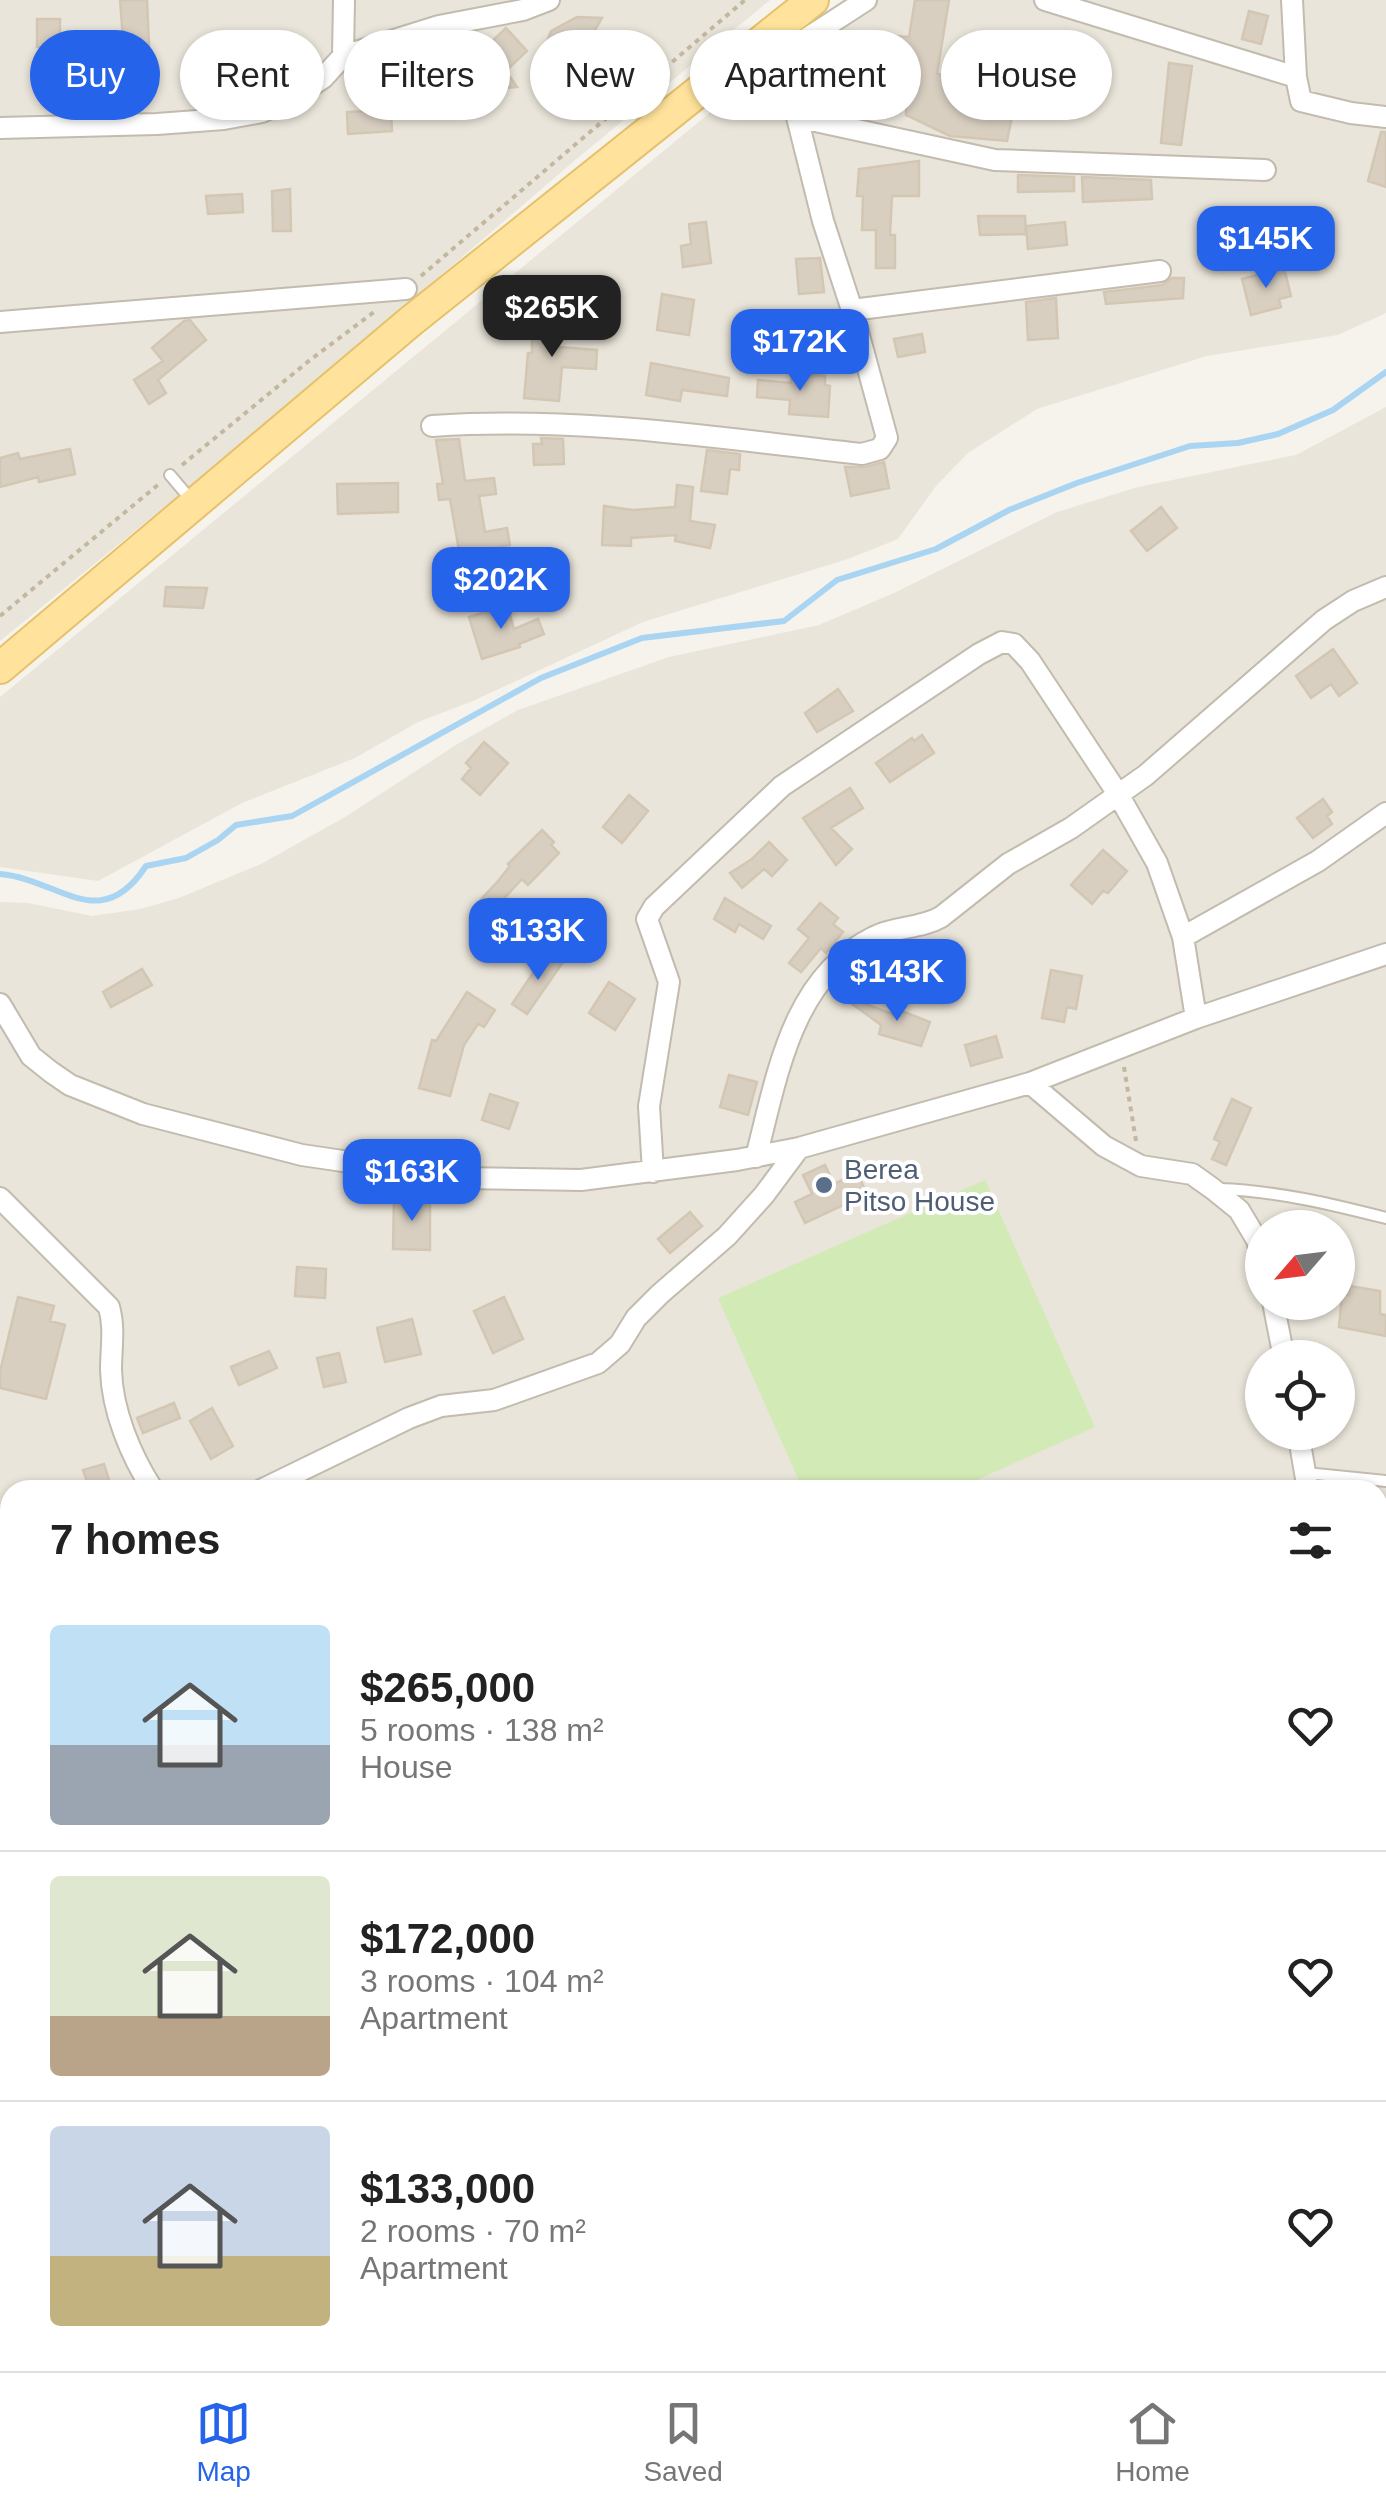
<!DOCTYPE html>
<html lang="en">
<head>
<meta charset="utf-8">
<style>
  :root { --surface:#fff; --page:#f6f6f6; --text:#222; --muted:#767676; --line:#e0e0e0; --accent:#2563eb }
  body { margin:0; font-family:Arial,sans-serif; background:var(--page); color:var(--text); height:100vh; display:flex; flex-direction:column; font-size:38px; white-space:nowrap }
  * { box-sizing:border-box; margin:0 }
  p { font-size:32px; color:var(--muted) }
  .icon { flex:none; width:55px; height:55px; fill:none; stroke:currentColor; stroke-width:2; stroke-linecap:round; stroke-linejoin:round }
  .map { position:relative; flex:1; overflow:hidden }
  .panel { position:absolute; left:0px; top:1480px; width:1388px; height:892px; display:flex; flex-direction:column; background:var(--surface); border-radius:30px 30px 0 0; box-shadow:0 2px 8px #0004 }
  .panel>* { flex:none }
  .guide { position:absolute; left:30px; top:30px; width:1328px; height:90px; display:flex; gap:20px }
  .needle { width:65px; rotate:242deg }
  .buttons { position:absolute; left:1245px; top:1210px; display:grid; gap:20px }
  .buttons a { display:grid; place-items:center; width:110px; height:110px; border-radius:50%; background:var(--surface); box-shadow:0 2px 8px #0004; font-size:50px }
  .price { position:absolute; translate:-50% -85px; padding:0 22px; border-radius:20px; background:var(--accent); color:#fff; font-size:32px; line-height:65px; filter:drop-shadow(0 2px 5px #0008) }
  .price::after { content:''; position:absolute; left:50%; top:60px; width:30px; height:22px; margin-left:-15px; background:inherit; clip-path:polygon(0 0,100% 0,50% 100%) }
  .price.selected { background:#222; color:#fff }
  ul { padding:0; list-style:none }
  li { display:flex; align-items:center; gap:30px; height:250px; padding:0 50px }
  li+li { border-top:2px solid var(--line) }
  li span { display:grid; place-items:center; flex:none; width:280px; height:200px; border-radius:10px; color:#555 }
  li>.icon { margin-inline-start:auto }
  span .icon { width:120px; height:120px; fill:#fffc; stroke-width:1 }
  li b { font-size:42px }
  h2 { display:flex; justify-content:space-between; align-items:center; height:120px; padding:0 50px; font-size:42px }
  .chip { padding:0 35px; border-radius:45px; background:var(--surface); box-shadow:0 2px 8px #0004; font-size:35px; line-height:90px }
  .chip.selected { background:var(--accent); color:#fff }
  .tab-bar { display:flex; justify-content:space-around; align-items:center; height:140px; border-top:2px solid var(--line); background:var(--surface); font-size:28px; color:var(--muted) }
  .tab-bar a { display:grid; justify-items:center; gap:5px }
  .tab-bar .selected { color:var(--accent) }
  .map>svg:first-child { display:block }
</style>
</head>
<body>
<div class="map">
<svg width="1386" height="2371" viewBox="0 0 1386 2371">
  <rect width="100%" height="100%" fill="#f6f3ec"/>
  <path fill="#eae5da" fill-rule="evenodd" d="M0,0H770L580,156L293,402L0,641Z
    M847,0H1386V313L1338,335L1207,356L1037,409L968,453L936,486L898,539L848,559L643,622L473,701L418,722L355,758L242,803L98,881L0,867V697Z
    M1386,407V1822L1378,1826V1490H10V2156L0,2159V902L28,903L92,916L140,909L179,898L261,864L345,817L459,743L518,710L669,657L819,625L894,593L1057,512L1138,487L1296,455ZM1262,1228H1338V1302H1262ZM1262,1358H1338V1432H1262Z
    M1386,1888V2371H695L700,2362H1378V1892Z"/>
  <path fill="#efe8d6" d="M1386,2054V2371H1077L1070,2363L1378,2362V2060Z"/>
  <path fill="#d2eab5" d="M985,1180L1095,1427L954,1490H803L718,1298Z"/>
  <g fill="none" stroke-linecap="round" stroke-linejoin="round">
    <path stroke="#a9d4f2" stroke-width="6" d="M0,874C59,879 100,936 146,866L186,858L218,840L236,825L292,816L541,678L642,638L784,621L837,580L936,549L1009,510L1077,483L1190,446L1238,443L1278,434L1333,410L1386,372
      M1378,1845L1386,1841
      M590,2371L598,2362"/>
  </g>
  <path fill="#d8cfc1" stroke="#d3c7b4" stroke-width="2.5" d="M120,0H147L149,45H139V50L124,51Z
    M915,0H949L937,74L1019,83L1007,141L950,136L906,115L909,54L863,50L864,34L909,37Z
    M1249,11L1268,16L1261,44L1242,39Z
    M577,17L602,18L589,40L565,53H554L547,42L551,31Z
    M37,19H60V61H43L44,47H37Z
    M506,28L527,51L506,71L517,87L446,92L443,66L469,63Z
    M1070,37L1096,45L1088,73L1062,65Z
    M1169,63L1192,66L1181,145L1161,143Z
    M391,110L392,131L348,134L347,112Z
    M1381,132H1386V187L1368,181Z
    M919,161V196H892L890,235H895V268H876V230H862L863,196H857L859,169Z
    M1018,175L1074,177V191L1018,192Z
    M1082,177L1151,180L1152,199L1083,202Z
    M290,189L291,231H273L272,191Z
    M242,194L243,212L208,214L206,196Z
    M978,216H1025L1026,234L980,235Z
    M706,222L711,263L683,267L681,246L691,244L689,224Z
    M1065,222L1067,245L1028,249L1026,226Z
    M820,258L824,292L799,294L796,259Z
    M1284,268L1291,296L1279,299L1281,307L1251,315L1242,279Z
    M1172,278H1184L1183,298L1106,304L1104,292L1162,285Z
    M662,294L694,300L689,335L657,330Z
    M1056,298L1058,338L1028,340L1026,302Z
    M532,316H560L559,347L597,350L596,369L562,367L559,401L524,398L528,353H532Z
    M190,320L206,340L158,380L166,393L149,404L134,380L163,361L152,348L184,321Z
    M922,334L925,352L898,357L894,339Z
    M651,363L729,378L727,396L682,390L680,401L646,395Z
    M792,373L825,376V385L830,386L828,417L789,414L790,400L757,397L758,380L791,383Z
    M541,438L563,439L564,464L534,465L533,444H542Z
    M459,439L465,481L494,478L496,494L479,496L485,532L507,528L510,545L488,549L489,557L461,562L450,499L439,500L437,484H443L436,440Z
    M70,449L75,474L39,482L38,477L0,487V458L18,453L20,459Z
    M707,450L740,454L739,470L730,469L727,494L701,491Z
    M884,462L889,488L851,496L845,467H865Z
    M398,483V512L338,514L337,484Z
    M677,485L693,487L690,521L715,525L710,548L675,541L676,535L631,538V546L602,545L604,506L633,510L675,507Z
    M1161,507L1177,528L1147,551L1131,531Z
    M166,587L207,588L203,608L164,606Z
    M507,605L514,629L538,619L544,634L519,644L520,647L482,659L469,617Z
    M1333,649L1357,683L1339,696L1331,684L1311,698L1296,676Z
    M838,689L853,711L817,732L805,713Z
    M922,735L934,753L890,782L876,763L912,738L914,741Z
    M484,742L508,763L480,795L462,779L471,768L466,763Z
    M850,788L863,808L831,828L852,849L836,865L803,818Z
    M629,795L648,811L622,843L603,827Z
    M1323,799L1332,812L1327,816L1332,824L1313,838L1297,818Z
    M542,830L554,842L551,845L559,853L528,885L522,879L485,919L473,908L498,881L510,866L508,864Z
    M769,842L787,860L772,876L764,869L742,888L730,873L752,859Z
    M1103,850L1127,871L1108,893L1103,891L1092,904L1071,885Z
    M725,898L771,926L763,939L739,924L735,932L714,919Z
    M820,903L838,918L833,924L843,932L826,953L821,948L801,972L789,963L809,938L798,929Z
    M548,951L563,962L527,1014L512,1004Z
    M142,969L152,985L111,1007L103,992Z
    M1051,970L1082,976L1076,1009L1067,1007L1064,1022L1042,1018Z
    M609,982L635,999L615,1030L589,1013Z
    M467,992L495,1010L484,1027L478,1024L464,1045L450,1096L419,1088L432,1040L436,1041Z
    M853,999L897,1016L899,1010L930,1022L921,1046L879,1034L881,1025L851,1003Z
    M996,1036L1002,1057L971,1066L965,1045Z
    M729,1075L757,1082L748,1115L720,1107Z
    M490,1094L518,1103L509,1129L482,1120Z
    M1232,1099L1251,1108L1226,1165L1212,1159L1220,1142L1214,1139Z
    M825,1165L834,1184L857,1173L867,1194L805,1223L795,1202L812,1194L803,1175Z
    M394,1198L430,1199V1250L393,1249Z
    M690,1212L702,1226L670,1253L658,1239Z
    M297,1267L326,1269L325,1298L295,1296Z
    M1350,1286L1380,1291V1314L1386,1315V1336L1339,1327L1342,1294L1349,1295Z
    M18,1297L54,1306L50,1321L65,1325L46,1399L0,1388V1372Z
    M504,1297L523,1339L493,1353L474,1311Z
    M412,1319L421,1354L385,1362L377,1328Z
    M269,1351L277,1368L239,1385L231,1367Z
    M339,1353L346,1382L324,1387L317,1358Z
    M174,1403L180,1418L143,1433L137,1418Z
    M212,1408L233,1446L211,1459L190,1421Z
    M104,1464L112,1490H90L83,1470Z"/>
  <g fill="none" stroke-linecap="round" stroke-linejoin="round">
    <g stroke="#c2bbae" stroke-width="14">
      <path id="service" d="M170,475L192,501
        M1220,1189C1277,1191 1331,1204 1386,1218
        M1306,1473L1386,1481"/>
    </g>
    <g stroke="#c2bbae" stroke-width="24">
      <path id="minor" d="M1045,0L1296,77
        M1292,0L1296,77L1301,101L1351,113L1386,117
        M343,56L344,0
        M769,63L866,0
        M797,117L995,160L1265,170
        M0,128L157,124L224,119L262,112L296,96L323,78L343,56L439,26L523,10L549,0
        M852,310L1160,271
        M0,322L406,289
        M432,426C577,416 719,438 862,454L880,449L887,438L852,310L823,221L797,117L760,43
        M1183,937L1318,861L1386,813
        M0,1004L31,1056L51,1072L70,1085L143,1114L302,1155L458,1178L581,1180L737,1160L799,1148L1030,1083L1196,1018L1386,954
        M1030,1083L1104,1146L1141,1166L1192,1174L1213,1189L1239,1210L1257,1240L1262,1260
        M756,1157C777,1077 791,978 874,937C895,926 920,929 941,917L1008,864L1071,828L1146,775L1324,620L1353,601L1386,587
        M653,1172L649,1106L669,982L647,919L654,907L782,786L979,654L1002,642L1014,644L1030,661L1118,794L1157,863L1183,937L1196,1018
        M0,1198L109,1307C115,1328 111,1348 111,1370C112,1411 131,1456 153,1490
        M1273,1302L1284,1358
        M1298,1432L1308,1490
        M261,1490L409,1418L441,1406L494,1400L598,1363L620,1344L636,1318L660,1294L727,1236L764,1195L799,1148
        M0,1630L10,1625
        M1378,1965L1386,1960
        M1058,2362L1065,2371"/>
    </g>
    <g stroke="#e6c16a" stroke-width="34">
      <path id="primary" d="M0,668L411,321L813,0"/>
    </g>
    <path stroke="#c4b79f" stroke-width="4" stroke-dasharray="5 5" stroke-linecap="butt" d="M421,276L745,0
      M182,465L310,360L374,312
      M0,616L159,484
      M1124,1067L1136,1141
      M1378,1642H1386"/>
    <use href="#service" stroke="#fff" stroke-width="10"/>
    <use href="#minor" stroke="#fff" stroke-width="20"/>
    <use href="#primary" stroke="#ffe39c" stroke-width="30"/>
  </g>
  <circle fill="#5c6f8a" stroke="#fff" stroke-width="4" cx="824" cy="1185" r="10"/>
  <g text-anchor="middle" stroke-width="8" stroke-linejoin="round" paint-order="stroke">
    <g font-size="28" fill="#4e5e75" stroke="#fff" text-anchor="start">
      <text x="844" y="1179">Berea<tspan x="844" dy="32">Pitso House</tspan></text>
    </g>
  </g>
</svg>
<div class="buttons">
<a><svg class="needle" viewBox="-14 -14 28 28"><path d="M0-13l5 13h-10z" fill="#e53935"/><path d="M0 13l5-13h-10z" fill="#767676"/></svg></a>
<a><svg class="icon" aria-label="locate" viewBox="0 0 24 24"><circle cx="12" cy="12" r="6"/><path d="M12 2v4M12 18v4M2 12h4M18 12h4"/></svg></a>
</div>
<b class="price" style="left:1266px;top:291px">$145K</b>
<b class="price selected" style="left:552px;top:360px">$265K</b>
<b class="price" style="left:800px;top:394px">$172K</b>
<b class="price" style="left:501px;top:632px">$202K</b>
<b class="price" style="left:538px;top:983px">$133K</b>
<b class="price" style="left:897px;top:1024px">$143K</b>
<b class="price" style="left:412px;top:1224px">$163K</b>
<div class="guide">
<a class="chip selected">Buy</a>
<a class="chip">Rent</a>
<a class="chip">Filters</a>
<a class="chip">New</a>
<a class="chip">Apartment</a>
<a class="chip">House</a>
</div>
<section class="panel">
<h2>7 homes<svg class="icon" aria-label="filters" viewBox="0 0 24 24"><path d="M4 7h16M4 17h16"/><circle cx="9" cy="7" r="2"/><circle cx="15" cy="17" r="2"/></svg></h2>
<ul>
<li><span style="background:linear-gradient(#bfe0f5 60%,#9aa5b1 0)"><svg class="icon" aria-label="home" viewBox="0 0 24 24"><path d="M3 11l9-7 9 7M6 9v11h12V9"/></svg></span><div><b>$265,000</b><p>5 rooms · 138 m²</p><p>House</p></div><svg class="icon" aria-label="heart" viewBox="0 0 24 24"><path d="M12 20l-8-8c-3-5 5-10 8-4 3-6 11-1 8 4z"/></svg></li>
<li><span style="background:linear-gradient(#dfe7d0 70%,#b9a48a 0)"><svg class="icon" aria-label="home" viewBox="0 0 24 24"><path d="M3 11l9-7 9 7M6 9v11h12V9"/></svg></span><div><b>$172,000</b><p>3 rooms · 104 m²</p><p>Apartment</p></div><svg class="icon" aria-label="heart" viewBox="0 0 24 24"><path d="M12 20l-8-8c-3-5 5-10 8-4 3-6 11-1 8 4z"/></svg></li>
<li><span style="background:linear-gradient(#c9d6e8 65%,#c2b280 0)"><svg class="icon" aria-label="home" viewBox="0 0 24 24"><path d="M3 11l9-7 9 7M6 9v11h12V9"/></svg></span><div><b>$133,000</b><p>2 rooms · 70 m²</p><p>Apartment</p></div><svg class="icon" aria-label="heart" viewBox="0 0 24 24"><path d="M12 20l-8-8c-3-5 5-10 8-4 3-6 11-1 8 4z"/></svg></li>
</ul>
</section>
</div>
<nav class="tab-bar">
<a class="selected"><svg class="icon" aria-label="map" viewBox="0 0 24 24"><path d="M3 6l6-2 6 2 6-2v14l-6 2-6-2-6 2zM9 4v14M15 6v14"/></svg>Map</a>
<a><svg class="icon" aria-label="saved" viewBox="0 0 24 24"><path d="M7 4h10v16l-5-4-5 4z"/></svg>Saved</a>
<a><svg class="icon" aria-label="home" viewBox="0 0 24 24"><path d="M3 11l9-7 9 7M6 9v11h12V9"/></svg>Home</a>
</nav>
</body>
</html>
